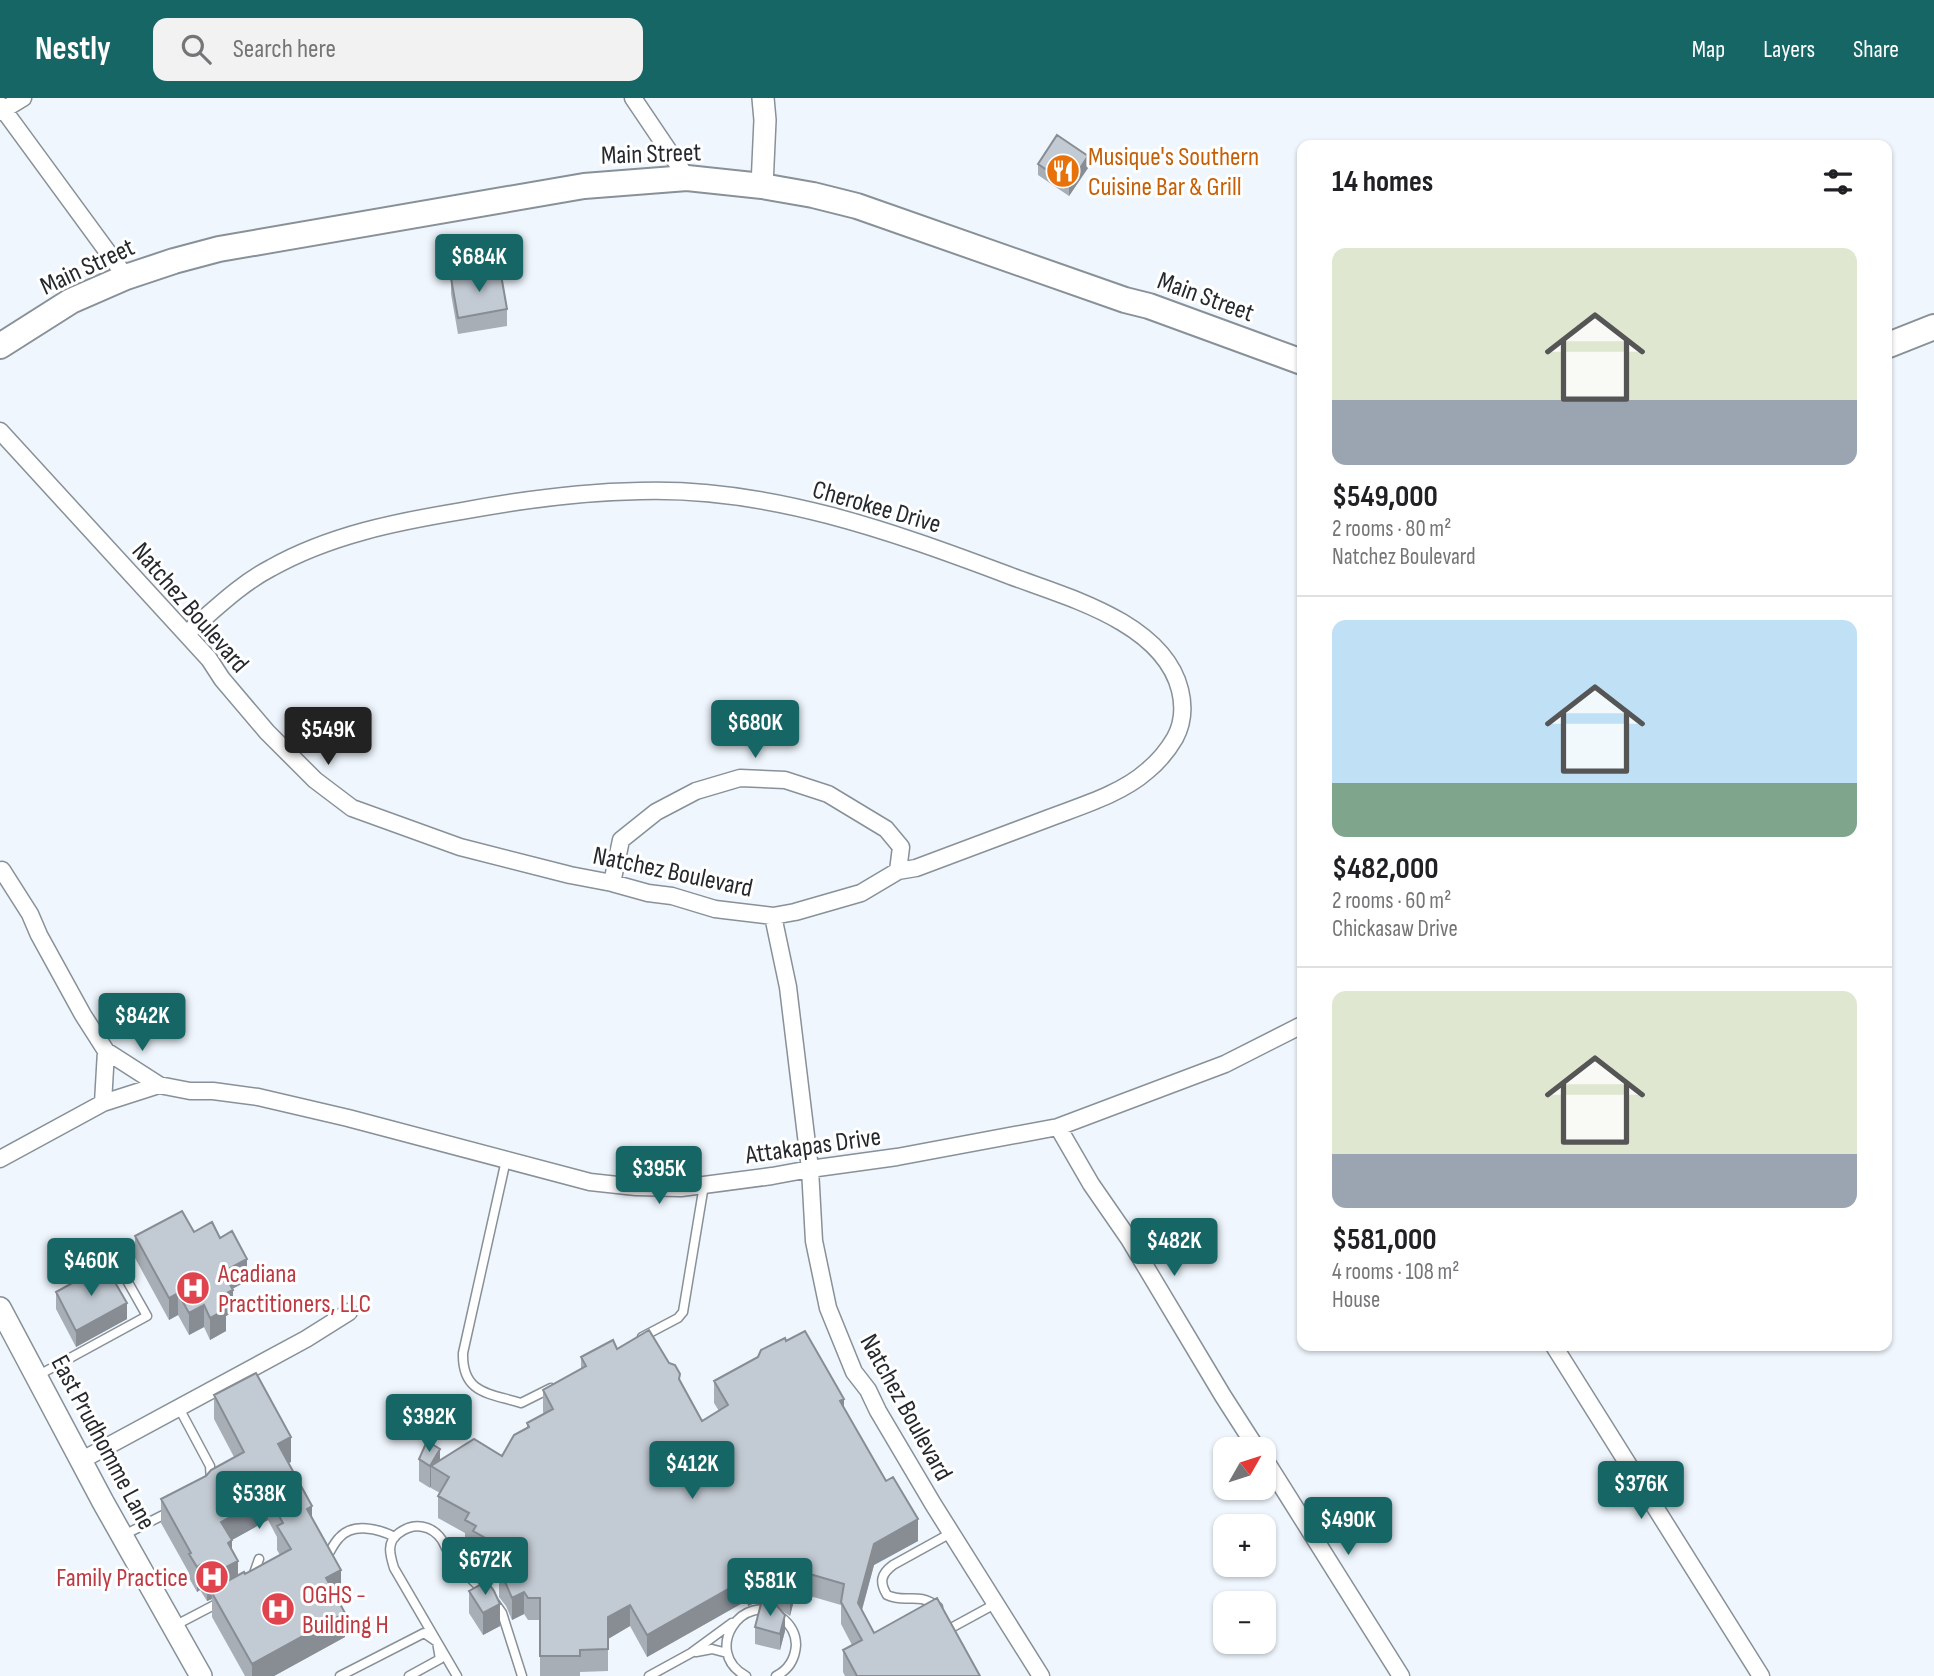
<!DOCTYPE html>
<html lang="en">
<head>
<meta charset="utf-8">
<style>
  :root { --surface:#fff; --page:#f2f2f2; --text:#202124; --muted:#757577; --line:#e0e0e0; --accent:#176666 }
  body { margin:0; font-family:"Sofia Sans Condensed",sans-serif; background:var(--page); color:var(--text); height:100vh; display:flex; flex-direction:column; font-size:26px; white-space:nowrap }
  * { box-sizing:border-box; margin:0 }
  p { font-size:23px; color:var(--muted) }
  .icon { flex:none; width:38px; height:38px; fill:none; stroke:currentColor; stroke-width:2; stroke-linecap:round; stroke-linejoin:round }
  .map { position:relative; flex:1; overflow:hidden }
  .sheet { position:absolute; left:1297px; top:42px; width:595px; height:1211px; display:flex; flex-direction:column; background:var(--surface); border-radius:14px; box-shadow:0 2px 5px #0004 }
  .sheet>* { flex:none }
  .needle { width:46px; rotate:51deg }
  .controls { position:absolute; left:1213px; top:1339px; display:grid; gap:14px }
  .controls a { display:grid; place-items:center; width:63px; height:63px; border-radius:14px; background:var(--surface); box-shadow:0 2px 5px #0004; font-size:35px }
  .price { position:absolute; translate:-50% -60px; padding:0 16px; border-radius:7px; background:var(--accent); color:#fff; font-size:23px; line-height:46px; filter:drop-shadow(0 2px 4px #0008) }
  .price::after { content:''; position:absolute; left:50%; top:42px; width:21px; height:16px; margin-left:-10px; background:inherit; clip-path:polygon(0 0,100% 0,50% 100%) }
  .price.on { background:#222; color:#fff }
  ul { padding:0; list-style:none }
  li { display:grid; align-content:center; gap:14px; height:371px; padding:0 35px }
  li+li { border-top:2px solid var(--line) }
  li span { display:grid; place-items:center; height:217px; border-radius:14px; color:#555 }
  li>.icon { margin-inline-start:auto }
  span .icon { width:126px; height:126px; fill:#fffc; stroke-width:1 }
  li b { font-size:30px }
  h2 { display:flex; justify-content:space-between; align-items:center; height:84px; padding:0 35px; font-size:30px }
  header { display:flex; align-items:center; gap:42px; box-sizing:border-box; height:98px; padding:0 35px; background:var(--accent); color:#fff }
  header strong { font-size:33px }
  nav { display:flex; gap:38px; margin-inline-start:auto; font-size:24px }
  .search { width:490px; height:63px; background:var(--page); display:flex; align-items:center; gap:18px; box-sizing:border-box; padding:0 24px; border-radius:14px; color:var(--muted); font-size:26px }
  .map>svg:first-child { display:block }
</style>
</head>
<body>
<header>
<strong>Nestly</strong>
<div class="search"><svg class="icon" aria-label="search" viewBox="0 0 24 24"><circle cx="10" cy="10" r="6"/><path d="M15 15l6 6"/></svg>Search here</div>
<nav><a>Map</a><a>Layers</a><a>Share</a></nav>
</header>
<div class="map">
<svg width="1934" height="1578" viewBox="0 0 1934 1578">
  <rect width="100%" height="100%" fill="#eff6fd"/>
  <g fill="none" stroke-linecap="round" stroke-linejoin="round">
    <g stroke="#889098" stroke-width="11">
      <path id="lane" d="M506,1062L463,1255C462,1296 489,1295 521,1305L551,1290
        M642,1239L678,1220L683,1214L704,1087
        M37,1278L147,1218L125,1179
        M179,1310L210,1368L211,1383
        M124,1437L171,1413
        M329,1455C332,1450 335,1444 339,1440C353,1424 379,1431 395,1439
        M253,1478L259,1461
        M495,1505L502,1515L522,1578
        M938,1509C917,1493 906,1506 887,1497C879,1484 881,1476 893,1467L951,1435
        M176,1527L220,1504
        M951,1530L995,1506
        M696,1554L712,1551L727,1555
        M340,1578L424,1535L437,1544L440,1561L409,1578
        M457,1578L394,1470C390,1457 386,1444 399,1435C414,1424 432,1427 442,1442C446,1449 448,1456 453,1461C462,1473 473,1483 484,1493
        M649,1578L691,1555L732,1525
        M746,1578C701,1554 743,1490 781,1519C790,1526 796,1536 796,1547C795,1561 788,1572 776,1578"/>
    </g>
    <g stroke="#889098" stroke-width="19">
      <path id="street" d="M633,0L687,80
        M0,7L126,179
        M0,14L23,0
        M0,333L209,561L222,581L267,634L315,682L352,710L460,749L570,777L612,785L648,795L672,798L715,811L773,818L795,814L861,795L898,773L916,770C959,754 1001,738 1044,722C1077,709 1120,697 1147,673C1158,664 1168,652 1175,640C1183,625 1184,608 1180,592C1163,524 1066,499 1008,477C891,433 768,389 640,393C580,394 521,402 462,413C396,424 330,437 271,470C240,486 213,513 186,536
        M2,772L30,816L39,837L83,917L106,953L103,1005
        M612,785L621,742L656,714L696,693L740,680L785,682L828,696L886,731L901,749L898,773
        M773,818L788,889L810,1071L814,1143L828,1210L854,1274L868,1292L878,1313L933,1406L1041,1578
        M106,953L159,987
        M1058,1029L1091,1086L1129,1141L1223,1298L1257,1351
        M0,1061L103,1005L159,987L190,993H213L258,999L348,1020L590,1084L636,1089L681,1090L772,1078L810,1071L897,1059L1058,1029L1225,966L1302,927
        M1554,1248L1761,1578
        M1264,1360L1401,1578
        M82,1362L306,1241L349,1214"/>
    </g>
    <g stroke="#889098" stroke-width="24">
      <path id="secondary" d="M762,88L765,22L763,0
        M0,1210L103,1404L201,1578"/>
    </g>
    <g stroke="#889098" stroke-width="28">
      <path id="primary" d="M0,248L71,203L126,179L174,163L219,151L584,88L687,80L762,88L813,97L857,108L1125,202L1149,208L1302,264
        M1886,248L1934,229"/>
    </g>
    <use href="#lane" stroke="#fff" stroke-width="8"/>
    <use href="#street" stroke="#fff" stroke-width="16"/>
    <use href="#secondary" stroke="#fff" stroke-width="21"/>
    <use href="#primary" stroke="#fff" stroke-width="24"/>
  </g>
  <path fill="#a7aeb5" fill-rule="evenodd" d="M1038,66L1088,70L1069,98L1038,77Z
    M451,180L507,211V228L458,236L451,196Z
    M194,1134L247,1183L232,1191L233,1214L226,1218V1233L210,1242L204,1229L189,1237L178,1217L169,1222L135,1160V1138Z
    M56,1194L127,1221L76,1249L56,1211Z
    M786,1243L844,1311L918,1443L874,1467L862,1512L874,1535L980,1578H845L843,1574V1552L852,1547L841,1526V1507L796,1494L790,1518L781,1512L785,1533L780,1552L755,1546V1529L765,1500L748,1508L746,1503L647,1559L630,1528L608,1541V1573L580,1574V1578H540V1522H528L524,1516L512,1522L506,1508L499,1499V1477L506,1473L473,1455V1448L465,1444V1435L438,1420V1398L440,1395L431,1390V1388L430,1390L419,1383V1361L440,1363L502,1358L527,1330V1325L544,1316L543,1314V1292L581,1271V1259L617,1251L680,1283L702,1323L719,1313L714,1305V1283Z
    M214,1297L291,1364L288,1365L312,1420L341,1496L336,1498L345,1539L274,1578H245L212,1519V1501L207,1503L200,1492L197,1494L189,1480V1475L161,1425V1401L206,1378L234,1359L214,1321ZM268,1422L277,1439V1452L280,1457L245,1476L238,1478L232,1452V1442Z
    M469,1493L500,1528L483,1537L469,1515Z"/>
  <path fill="#888d94" d="M1088,58V70L1069,98V87Z
    M247,1161V1183L223,1196V1174Z
    M233,1192V1214L226,1218V1233L210,1242V1220L219,1199Z
    M178,1195V1217L169,1222V1200Z
    M127,1205V1221L76,1249V1233Z
    M204,1207V1229L189,1237V1215Z
    M844,1301V1322L840,1303Z
    M291,1339V1364L278,1370V1346Z
    M440,1351V1373L431,1368V1388L430,1390V1368Z
    M268,1398V1422L221,1448V1424Z
    M312,1408V1433L307,1411Z
    M918,1421V1443L874,1467L858,1526V1505L874,1446Z
    M232,1442V1466L238,1463V1487L215,1493L213,1491V1498L212,1495V1501L207,1503V1479L228,1445Z
    M200,1467V1492L197,1494V1469Z
    M341,1472V1496L326,1504V1480Z
    M796,1472V1494L790,1518V1496Z
    M767,1477L765,1484V1500L748,1508V1486Z
    M746,1481V1503L647,1559V1537Z
    M524,1494V1516L512,1522V1500Z
    M500,1506V1528L483,1537V1515Z
    M630,1507V1528L608,1541V1519Z
    M345,1515V1539L274,1578H252V1566Z
    M785,1517V1533L780,1552V1536Z"/>
  <path fill="#c2cad3" stroke="#888d94" stroke-width="2" d="M1057,37L1088,58L1069,87L1038,66Z
    M500,171L507,211L458,220L451,180Z
    M182,1113L194,1134L212,1124L220,1140L232,1133L247,1161L223,1174L233,1192L219,1199L226,1211L210,1220L204,1207L189,1215L178,1195L169,1200L135,1138Z
    M105,1167L127,1205L76,1233L56,1194Z
    M649,1232L669,1265L675,1267L680,1276L679,1281L702,1323L728,1307L714,1283L758,1259L761,1252L785,1240L786,1243L805,1233L844,1301L840,1303L886,1383L893,1379L918,1421L874,1446L858,1505L874,1535L937,1500L980,1578H857L843,1552L862,1542L841,1504L844,1486L796,1472L790,1496L784,1491L765,1484L767,1477L748,1486L746,1481L647,1537L630,1507L608,1519V1551L580,1552V1558H540V1500H528L524,1494L512,1500L506,1486L499,1477L511,1470L509,1465L514,1456L473,1433L476,1428L465,1422L469,1415L438,1398L449,1379L431,1368L474,1341L502,1358L514,1337L529,1329L527,1325L553,1311L543,1292L586,1268L581,1259L613,1242L617,1251Z
    M256,1275L291,1339L278,1346L312,1408L307,1411L341,1472L326,1480L345,1515L252,1566L212,1495L215,1493L213,1491L244,1474L245,1476L291,1451L277,1428L283,1425L268,1398L221,1424L232,1442L228,1445L238,1463L207,1479L200,1467L197,1469L189,1456L191,1455L161,1401L206,1378L211,1372L244,1354L214,1297Z
    M427,1343L440,1351L430,1368L419,1361Z
    M487,1483L494,1493L500,1506L483,1515L469,1493Z
    M762,1502H765L777,1508L785,1517L780,1536L755,1529Z"/>
  <defs>
    <g id="restaurant-disc" transform="scale(1.75)"><circle r="9.5" fill="#e8710a" stroke="#fff"/><path d="M-5-6h1v4h1v-4h1v4h1v-4h1v5L-1.5 .5V6h-2V.5L-5-1ZM5-6V6H3V1.5H1.5Q1.5-4 5-6Z" fill="#fff"/></g>
    <g id="hospital-disc" transform="scale(1.75)"><circle r="9.5" fill="#e0444e" stroke="#fff"/><path d="M-5-5h3v3.5h4V-5h3V5h-3V1.5h-4V5h-3Z" fill="#fff"/></g>
  </defs>
  <g fill-rule="evenodd">
    <use href="#restaurant-disc" x="1063" y="73"/>
    <use href="#hospital-disc" x="193" y="1190"/>
    <use href="#hospital-disc" x="212" y="1479"/>
    <use href="#hospital-disc" x="278" y="1511"/>
  </g>
  <g text-anchor="middle" stroke-width="6" stroke-linejoin="round" paint-order="stroke">
    <g font-size="26" fill="#25282c" stroke="#fff">
      <text transform="translate(651 55) rotate(-2)" y="9">Main Street</text>
      <text transform="translate(87 168) rotate(-25)" y="9">Main Street</text>
      <text transform="translate(1206 198) rotate(20)" y="9">Main Street</text>
      <text transform="translate(877 408) rotate(16)" y="9">Cherokee Drive</text>
      <text transform="translate(191 509) rotate(49)" y="9">Natchez Boulevard</text>
      <text transform="translate(673 773) rotate(12)" y="9">Natchez Boulevard</text>
      <text transform="translate(813 1047) rotate(-8)" y="9">Attakapas Drive</text>
      <text transform="translate(907 1309) rotate(61)" y="9">Natchez Boulevard</text>
      <text transform="translate(104 1344) rotate(62)" y="9">East Prudhomme Lane</text>
    </g>
    <g font-size="26" fill="#c56008" stroke="#fff" text-anchor="start">
      <text x="1088" y="67">Musique's Southern<tspan x="1088" dy="30">Cuisine Bar &amp; Grill</tspan></text>
    </g>
    <g font-size="26" fill="#be3a42" stroke="#fff" text-anchor="start">
      <text x="218" y="1184">Acadiana<tspan x="218" dy="30">Practitioners, LLC</tspan></text>
      <text x="188" y="1488" text-anchor="end">Family Practice</text>
      <text x="302" y="1505">OGHS -<tspan x="302" dy="30">Building H</tspan></text>
    </g>
  </g>
</svg>
<div class="controls">
<a><svg class="needle" viewBox="-14 -14 28 28"><path d="M0-13l5 13h-10z" fill="#e53935"/><path d="M0 13l5-13h-10z" fill="#757577"/></svg></a>
<a>+</a>
<a>−</a>
</div>
<b class="price" style="left:479px;top:196px">$684K</b>
<b class="price" style="left:755px;top:662px">$680K</b>
<b class="price on" style="left:328px;top:669px">$549K</b>
<b class="price" style="left:142px;top:955px">$842K</b>
<b class="price" style="left:659px;top:1108px">$395K</b>
<b class="price" style="left:1174px;top:1180px">$482K</b>
<b class="price" style="left:91px;top:1200px">$460K</b>
<b class="price" style="left:429px;top:1356px">$392K</b>
<b class="price" style="left:692px;top:1403px">$412K</b>
<b class="price" style="left:1641px;top:1423px">$376K</b>
<b class="price" style="left:259px;top:1433px">$538K</b>
<b class="price" style="left:1348px;top:1459px">$490K</b>
<b class="price" style="left:485px;top:1499px">$672K</b>
<b class="price" style="left:770px;top:1520px">$581K</b>
<section class="sheet">
<h2>14 homes<svg class="icon" aria-label="filters" viewBox="0 0 24 24"><path d="M4 7h16M4 17h16"/><circle cx="9" cy="7" r="2"/><circle cx="15" cy="17" r="2"/></svg></h2>
<ul>
<li><span style="background:linear-gradient(#dfe7d0 70%,#9aa5b1 0)"><svg class="icon" aria-label="home" viewBox="0 0 24 24"><path d="M3 11l9-7 9 7M6 9v11h12V9"/></svg></span><div><b>$549,000</b><p>2 rooms · 80 m²</p><p>Natchez Boulevard</p></div></li>
<li><span style="background:linear-gradient(#bfe0f5 75%,#7fa58c 0)"><svg class="icon" aria-label="home" viewBox="0 0 24 24"><path d="M3 11l9-7 9 7M6 9v11h12V9"/></svg></span><div><b>$482,000</b><p>2 rooms · 60 m²</p><p>Chickasaw Drive</p></div></li>
<li><span style="background:linear-gradient(#dfe7d0 75%,#9aa5b1 0)"><svg class="icon" aria-label="home" viewBox="0 0 24 24"><path d="M3 11l9-7 9 7M6 9v11h12V9"/></svg></span><div><b>$581,000</b><p>4 rooms · 108 m²</p><p>House</p></div></li>
</ul>
</section>
</div>
</body>
</html>
